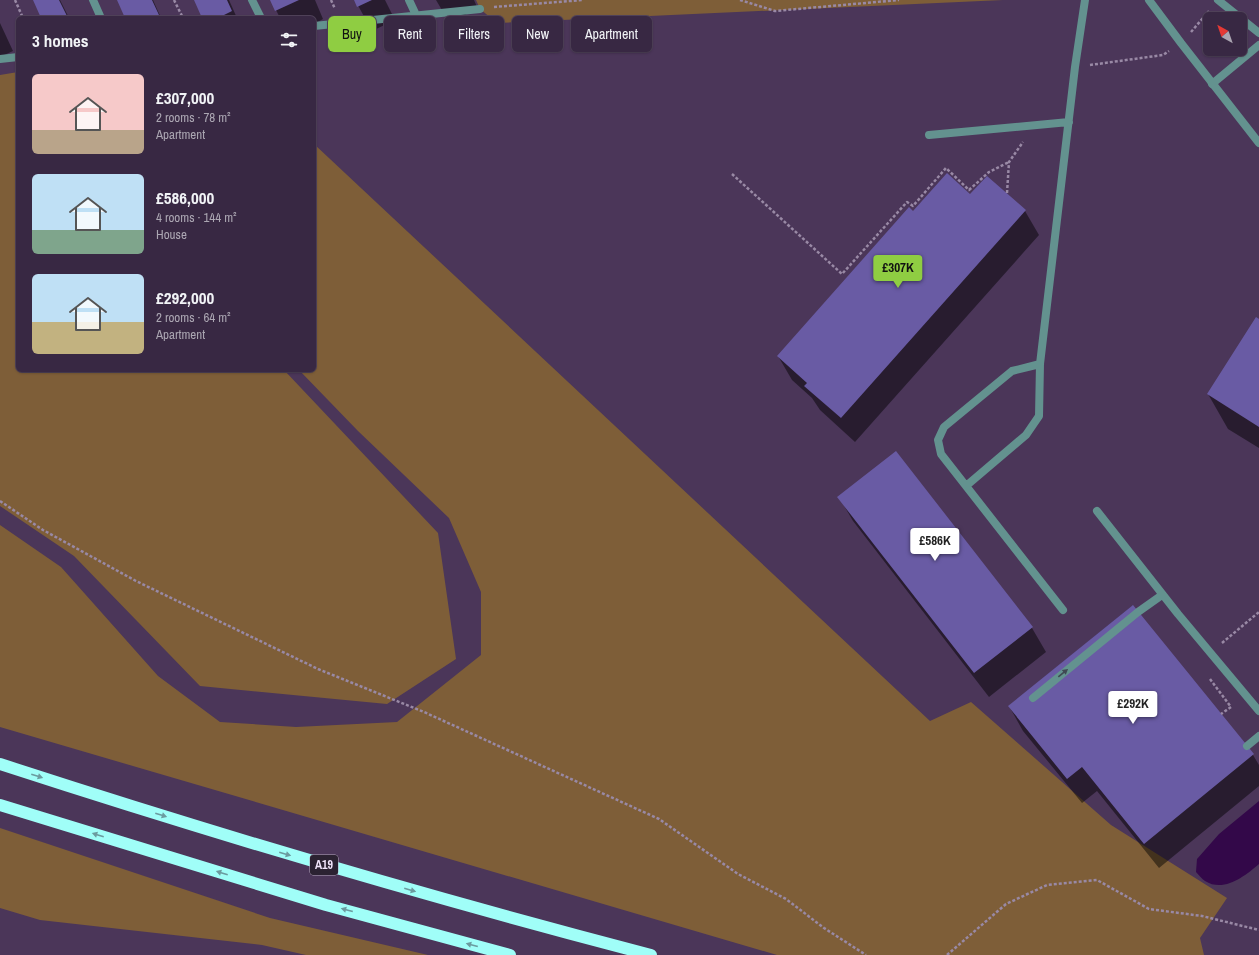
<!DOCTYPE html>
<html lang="en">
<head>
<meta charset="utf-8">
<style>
  :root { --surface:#382843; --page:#3f304a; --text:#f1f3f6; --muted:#aba6b2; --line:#52445c; --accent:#8fcd42 }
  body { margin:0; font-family:"Archivo Narrow",sans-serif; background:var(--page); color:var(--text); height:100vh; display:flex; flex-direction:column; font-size:15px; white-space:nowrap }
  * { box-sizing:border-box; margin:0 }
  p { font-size:13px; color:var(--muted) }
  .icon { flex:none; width:22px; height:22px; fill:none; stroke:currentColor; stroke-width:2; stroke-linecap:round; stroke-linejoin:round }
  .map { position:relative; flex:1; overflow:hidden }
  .details { position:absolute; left:16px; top:16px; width:300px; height:356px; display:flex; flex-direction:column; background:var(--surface); border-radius:6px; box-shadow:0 1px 3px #0004,0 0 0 1px var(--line) }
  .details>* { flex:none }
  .guide { position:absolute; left:328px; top:16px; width:380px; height:36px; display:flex; gap:8px }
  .needle { width:26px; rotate:320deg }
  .fabs { position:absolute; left:1203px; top:12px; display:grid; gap:8px }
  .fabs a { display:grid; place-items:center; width:44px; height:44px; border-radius:6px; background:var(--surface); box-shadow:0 1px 3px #0004,0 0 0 1px var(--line); font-size:20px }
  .price { position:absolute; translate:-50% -34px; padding:0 9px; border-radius:4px; background:#fff; color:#222; font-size:13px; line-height:26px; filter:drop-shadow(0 1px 2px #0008) }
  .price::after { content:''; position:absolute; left:50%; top:24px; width:12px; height:9px; margin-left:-6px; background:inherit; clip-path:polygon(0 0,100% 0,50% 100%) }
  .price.active { background:var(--accent); color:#111 }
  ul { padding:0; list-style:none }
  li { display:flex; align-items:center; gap:12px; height:100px; padding:0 16px }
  li span { display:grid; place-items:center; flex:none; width:112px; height:80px; border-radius:6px; color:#555 }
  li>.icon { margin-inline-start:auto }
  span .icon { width:48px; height:48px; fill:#fffc; stroke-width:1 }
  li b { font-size:17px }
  h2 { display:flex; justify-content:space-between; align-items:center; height:48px; padding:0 16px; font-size:17px }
  .tag { padding:0 14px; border-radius:6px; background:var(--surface); box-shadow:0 1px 3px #0004,0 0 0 1px var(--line); font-size:14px; line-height:36px }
  .tag.active { background:var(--accent); color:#111 }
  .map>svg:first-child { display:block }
</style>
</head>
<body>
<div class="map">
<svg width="1259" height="955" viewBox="0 0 1259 955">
  <rect width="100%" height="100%" fill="#4b3659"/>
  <path fill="#7e5e38" d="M476,0H1003L497,23L480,9Z
    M18,72V370H284L438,533L456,659L387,704L200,686L74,556L0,506V75Z
    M314,144L930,721L971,702L1111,825L1227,898L1200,938L1204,955H777L0,727V525L61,567L158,676L220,722L296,727L397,722L481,655V592L449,518L358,431L299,370H314Z
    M0,828L270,918L428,955H306L262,945L40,920L0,908Z"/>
  <path fill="#330849" d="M1259,801V864C1245,876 1224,893 1205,881C1202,879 1199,875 1196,872L1197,859L1219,834Z"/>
  <path fill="#0007" d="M34,0H60L69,18H42Z
    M118,0H153L161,18H126Z
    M195,0H229L237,18H203Z
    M271,0H315L323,19L314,24V18H280Z
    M355,0H385L395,20L372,31Z
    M436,0H474L478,9L449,22Z
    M0,23L13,51L0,57Z
    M970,196L1025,211L1039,235L855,442L820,410L812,398L792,380L778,356Z
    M1259,321V448L1228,429L1208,394Z
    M896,452L1032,628L1046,652L989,697L853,521L839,497Z
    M1132,606L1253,755L1259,765V786L1159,868L1097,791L1082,803L1023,731L1009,706Z"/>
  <path fill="#695ba4" d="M33,0H59L68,18H41Z
    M117,0H152L159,15L152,18H125Z
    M194,0H227L232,11L218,18H202Z
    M270,0H299L275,11Z
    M354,0H372L357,7Z
    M947,173L970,194L987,176L1026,210L841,418L804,386L807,383L777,356L909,207L913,211Z
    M1256,317L1259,319V427L1207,394Z
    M896,451L1033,627L974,673L837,497Z
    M1133,605L1254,754L1144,844L1082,767L1067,779L1008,706Z"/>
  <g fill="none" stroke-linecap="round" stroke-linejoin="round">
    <path stroke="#9989a5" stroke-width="2.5" stroke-dasharray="3 2" stroke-linecap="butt" d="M15,0L23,18
      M174,0L183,18
      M331,0L335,9
      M740,0L775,11L899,0
      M494,7L583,0
      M1191,32L1209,11
      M1090,65L1163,55L1169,51
      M732,174L842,274L907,202L913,206L946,168L969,190L989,172L1009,162
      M1007,193L1009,162L1023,142
      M0,501L43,530L136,581L318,669L424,712L659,819L738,874L786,899L824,928L866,955
      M1222,643L1259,612
      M1210,679L1231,707L1221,714
      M947,955L1006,904L1047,885L1097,880L1149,909L1202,916L1259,930"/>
    <path stroke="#63928f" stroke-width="8" d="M93,0L101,18
      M252,0L261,18
      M409,0L416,15
      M1218,0L1259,33
      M314,26L480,9
      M0,59L18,57
      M1212,84L1259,45
      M929,135L1069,122
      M1040,364L1012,371L944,427L938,440L941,454L1063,610
      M966,486L1026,435L1039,416L1040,364L1075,67L1085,0
      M1097,511L1178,614L1259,711
      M1033,698L1138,612L1162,595
      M1247,746L1259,736"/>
    <path stroke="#63928f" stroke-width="8" d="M1149,0L1181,43L1259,143"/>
    <path stroke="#a0fef8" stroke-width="12" d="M0,764C215,834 432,898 651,955
      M0,805L326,905L510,955"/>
  </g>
  <defs><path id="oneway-solid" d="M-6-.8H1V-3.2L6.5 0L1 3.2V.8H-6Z"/></defs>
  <use fill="#3f4953" href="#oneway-solid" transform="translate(1063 673) rotate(-39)"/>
  <g fill="#6b9b9f">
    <use href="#oneway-solid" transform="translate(37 776) rotate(17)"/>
    <use href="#oneway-solid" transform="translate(161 815) rotate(17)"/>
    <use href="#oneway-solid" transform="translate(98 835) rotate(-163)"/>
    <use href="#oneway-solid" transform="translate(285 854) rotate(16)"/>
    <use href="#oneway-solid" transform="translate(222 873) rotate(-163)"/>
    <use href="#oneway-solid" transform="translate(410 890) rotate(16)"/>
    <use href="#oneway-solid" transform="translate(347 910) rotate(-165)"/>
    <use href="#oneway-solid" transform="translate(472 945) rotate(-165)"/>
  </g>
  <g text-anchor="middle" stroke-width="3.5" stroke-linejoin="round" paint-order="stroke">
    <rect fill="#2b2232" stroke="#b6aabf" stroke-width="1" x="310" y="855" width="28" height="20" rx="3"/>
    <g font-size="12" font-weight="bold" fill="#f1e5fb">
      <text x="324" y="869">A19</text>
    </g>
  </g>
</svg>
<div class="fabs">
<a><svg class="needle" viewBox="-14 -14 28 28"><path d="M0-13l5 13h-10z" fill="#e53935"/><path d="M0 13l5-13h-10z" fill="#aba6b2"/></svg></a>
</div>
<b class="price active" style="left:898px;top:289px">£307K</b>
<b class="price" style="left:935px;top:562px">£586K</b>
<b class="price" style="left:1133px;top:725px">£292K</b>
<div class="guide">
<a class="tag active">Buy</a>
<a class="tag">Rent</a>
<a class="tag">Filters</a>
<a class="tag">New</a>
<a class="tag">Apartment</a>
</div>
<section class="details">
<h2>3 homes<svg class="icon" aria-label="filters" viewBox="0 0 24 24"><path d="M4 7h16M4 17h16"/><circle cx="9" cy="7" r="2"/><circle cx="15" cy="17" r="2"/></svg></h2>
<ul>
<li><span style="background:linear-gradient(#f6c9c9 70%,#b9a48a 0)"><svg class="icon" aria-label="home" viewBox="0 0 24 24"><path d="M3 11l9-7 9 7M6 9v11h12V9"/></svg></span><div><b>£307,000</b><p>2 rooms · 78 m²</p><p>Apartment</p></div></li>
<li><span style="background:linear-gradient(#bfe0f5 70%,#7fa58c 0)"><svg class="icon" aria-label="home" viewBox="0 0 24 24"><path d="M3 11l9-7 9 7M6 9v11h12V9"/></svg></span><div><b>£586,000</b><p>4 rooms · 144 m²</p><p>House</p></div></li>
<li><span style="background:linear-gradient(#bfe0f5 60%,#c2b280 0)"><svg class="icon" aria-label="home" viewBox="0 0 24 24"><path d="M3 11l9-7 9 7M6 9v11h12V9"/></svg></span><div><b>£292,000</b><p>2 rooms · 64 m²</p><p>Apartment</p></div></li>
</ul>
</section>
</div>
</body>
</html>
